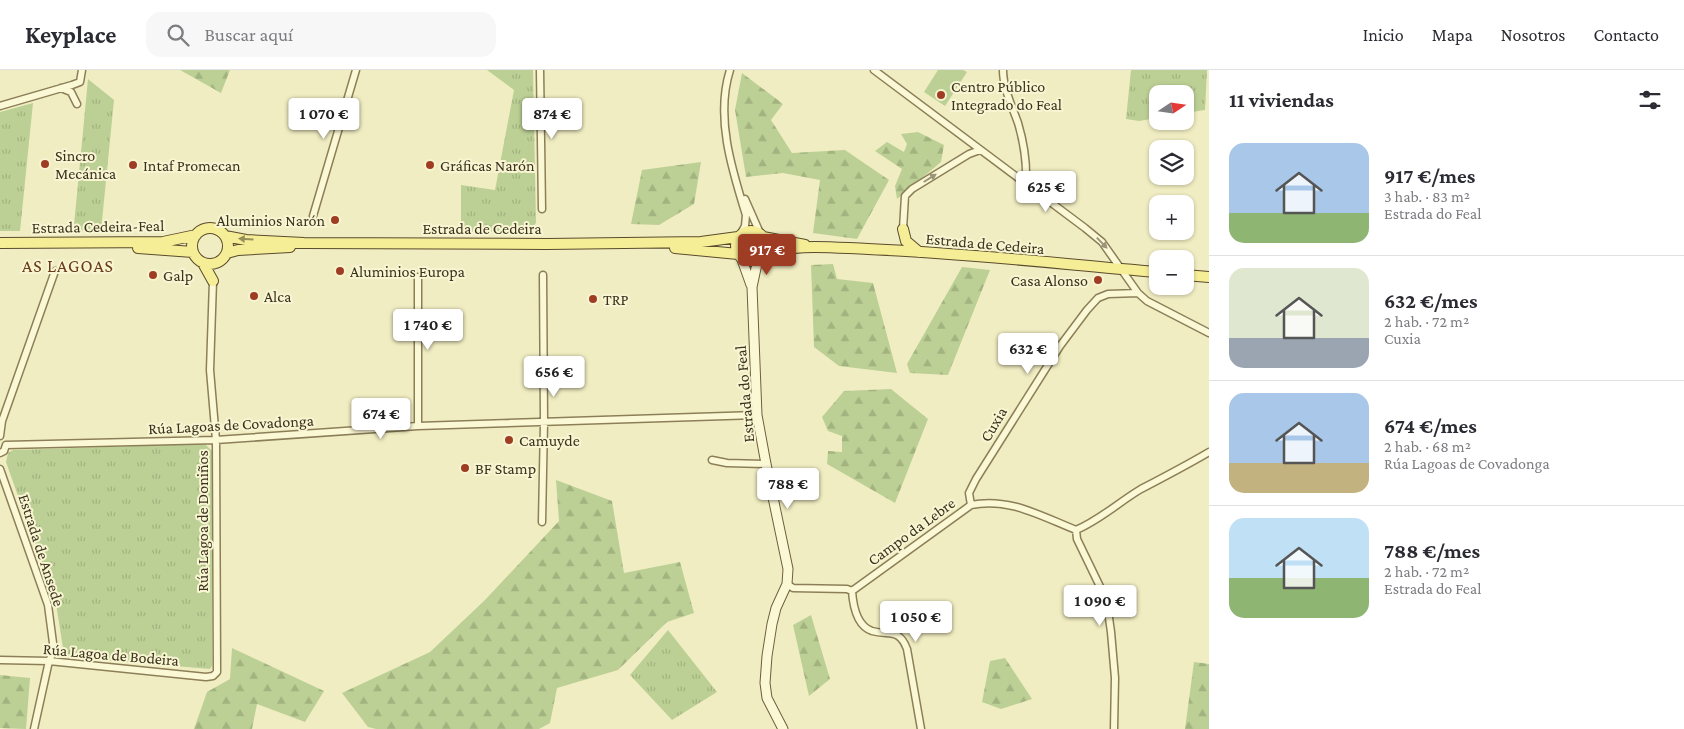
<!DOCTYPE html>
<html lang="es">
<head>
<meta charset="utf-8">
<style>
  :root { --surface:#fff; --page:#f7f7f7; --text:#2b2b33; --muted:#7c7c81; --line:#e1e1e2; --accent:#9f3d24 }
  body { margin:0; font-family:"Crimson Pro",serif; background:var(--page); color:var(--text); height:100vh; display:flex; flex-direction:column; font-size:19px; white-space:nowrap }
  * { box-sizing:border-box; margin:0 }
  p { font-size:16px; color:var(--muted) }
  .icon { flex:none; width:28px; height:28px; fill:none; stroke:currentColor; stroke-width:2; stroke-linecap:round; stroke-linejoin:round }
  .map { position:relative; flex:1; overflow:hidden }
  .drawer { display:flex; flex-direction:column; background:var(--surface); width:475px }
  .drawer>* { flex:none }
  .needle { width:32px; rotate:77deg }
  .buttons { position:absolute; left:1149px; top:15px; display:grid; gap:10px }
  .buttons a { display:grid; place-items:center; width:45px; height:45px; border-radius:10px; background:var(--surface); box-shadow:0 1px 4px #0004; font-size:25px }
  .price { position:absolute; translate:-50% -42px; padding:0 11px; border-radius:5px; background:#fff; color:#222; font-size:16px; line-height:32px; filter:drop-shadow(0 1px 2px #0008) }
  .price::after { content:''; position:absolute; left:50%; top:30px; width:15px; height:11px; margin-left:-8px; background:inherit; clip-path:polygon(0 0,100% 0,50% 100%) }
  .price.selected { background:var(--accent); color:#fff }
  ul { padding:0; list-style:none }
  li { display:flex; align-items:center; gap:15px; height:125px; padding:0 20px }
  li+li { border-top:1px solid var(--line) }
  li span { display:grid; place-items:center; flex:none; width:140px; height:100px; border-radius:15px; color:#555 }
  li>.icon { margin-inline-start:auto }
  span .icon { width:60px; height:60px; fill:#fffc; stroke-width:1 }
  li b { font-size:21px }
  h2 { display:flex; justify-content:space-between; align-items:center; height:60px; padding:0 20px; font-size:21px }
  header { display:flex; align-items:center; gap:30px; box-sizing:border-box; height:70px; padding:0 25px; background:var(--surface); border-bottom:1px solid var(--line) }
  header strong { font-size:24px }
  nav { display:flex; gap:28px; margin-inline-start:auto; font-size:18px }
  .search { width:350px; height:45px; background:var(--page); display:flex; align-items:center; gap:12px; box-sizing:border-box; padding:0 18px; border-radius:15px; color:var(--muted); font-size:19px }
  main { display:flex; flex:1; min-height:0 }
  .map>svg:first-child { display:block }
</style>
</head>
<body>
<header>
<strong>Keyplace</strong>
<div class="search"><svg class="icon" aria-label="search" viewBox="0 0 24 24"><circle cx="10" cy="10" r="6"/><path d="M15 15l6 6"/></svg>Buscar aquí</div>
<nav><a>Inicio</a><a>Mapa</a><a>Nosotros</a><a>Contacto</a></nav>
</header>
<main>
<div class="map">
<svg width="1209" height="659" viewBox="0 0 1209 659">
  <defs>
    <pattern id="grass-tufts" width="24" height="20" patternUnits="userSpaceOnUse" patternTransform="scale(1.25)"><rect width="24" height="20" fill="#bcd095"/><path d="M3 7l-1-3M5 7V3M7 7l1-3M15 17l-1-3M17 17v-4M19 17l1-3" fill="none" stroke="#a2b380"/></pattern>
    <pattern id="forest-firs" width="22" height="20" patternUnits="userSpaceOnUse" patternTransform="scale(1.25)"><rect width="22" height="20" fill="#bcd095"/><path d="M5 1l3.5 6h-7zM16 11l3.5 6h-7z" fill="#a2b380"/></pattern>
  </defs>
  <rect width="100%" height="100%" fill="#f1edc2"/>
  <path fill="url(#grass-tufts)" d="M487,0H533L536,153L528,162H461V115L495,120L514,20Z
    M1131,0H1207L1205,40L1185,43V24H1158L1157,48L1139,51L1126,49Z
    M88,9L114,30L101,161C90,161 80,164 74,155Z
    M33,33L20,161H0V42Z
    M202,374L206,375L212,381V596L210,599L70,587L66,584L63,578L56,534L6,392L8,383L13,380Z
    M668,560L717,622L672,650L630,605Z"/>
  <path fill="url(#forest-firs)" d="M180,0H230L221,23Z
    M742,3L783,34L771,50L792,83L845,80L889,110L857,169L813,163L820,110L783,103L746,107L735,40Z
    M918,62L944,75L941,92L897,129L895,116L902,99L875,81L887,72L904,82L907,74L901,64Z
    M701,92L694,134L659,155L631,154L642,100Z
    M833,194L837,209L873,213L897,303L839,296L814,277L811,195Z
    M962,197L990,200L948,305L910,303L907,294Z
    M891,319L928,349L895,433L827,394L828,381L842,382V366L828,361L822,347L844,321Z
    M556,410L612,431L624,503L680,492L694,543L667,552L618,600L557,618L550,653L539,659H376L368,657L342,623L430,582L485,530L559,451Z
    M811,545L830,609L809,626L793,555Z
    M232,578L324,621L305,652L257,634L252,659H194L207,622L230,609Z
    M1005,588L1032,629L1001,639L982,632L990,591Z
    M1194,592L1209,594V659H1185Z
    M0,605L30,608L26,659L0,658Z"/>
  <path fill="#bcd095" d="M938,0H963L967,2L945,36L924,22Z"/>
  <g fill="none" stroke-linecap="round" stroke-linejoin="round">
    <g stroke="#8c7f58" stroke-width="9">
      <path id="minor" d="M540,0L542,139
        M730,0C715,47 732,100 746,145L745,156L741,163
        M874,0L1085,158L1102,172L1138,223L1147,231L1209,263
        M1003,0C1003,18 1012,36 1018,53C1024,73 1027,94 1026,115
        M61,18L71,22L77,34
        M0,36L72,15L80,12L82,0
        M745,129L760,163
        M313,146L356,0
        M903,159L905,126L912,119L969,84L980,80
        M418,207V356
        M0,366L2,351L55,201
        M6,375L216,370L418,356L757,345
        M0,383L4,381L6,375
        M712,390L727,393L766,394
        M0,399L48,535L53,573L54,580L49,591L34,659
        M971,435L969,423L976,409L1060,276L1087,240L1098,228L1108,224L1138,223
        M542,452L544,352L543,205
        M1076,460L1077,469L1106,529L1108,541L1111,562L1115,608L1114,659
        M787,514L793,518L847,519L852,521L971,435C1008,427 1041,446 1076,460C1100,450 1119,432 1141,419C1164,407 1187,395 1209,382
        M852,521C853,535 857,556 872,561C890,566 899,558 907,579L921,659
        M0,590L49,591L206,607L213,606L217,602L216,370L210,300L213,211"/>
    </g>
    <g stroke="#6e5f3b" stroke-width="11">
      <path id="secondary" d="M741,187L751,215
        M758,189L752,217L757,345L766,394L788,499L787,514L776,538L772,554L767,586L765,613L767,628L783,659"/>
    </g>
    <g stroke="#594b2c" stroke-width="12">
      <path id="primary" d="M192 176a18 18 0 1 1 36 0a18 18 0 1 1-36 0Z
        M903,159L906,171L919,182
        M736 176a15 15 0 1 1 30 0a15 15 0 1 1-30 0Z
        M225,166L246,170L304,173L547,174L701,172L738,167
        M763,167L805,175
        M0,173L163,172L196,165
        M138,178L193,182
        M675,178L738,184
        M227,183L238,180L290,177
        M762,186C793,172 835,178 868,179C965,183 1061,194 1158,202
        M203,193L213,211
        M1185,205L1209,207"/>
    </g>
    <use href="#minor" stroke="#fbf8d6" stroke-width="6"/>
    <use href="#secondary" stroke="#fbf8d6" stroke-width="9"/>
    <use href="#primary" stroke="#f6ed97" stroke-width="10"/>
  </g>
  <defs><path id="oneway-solid" d="M-6-.8H1V-3.2L6.5 0L1 3.2V.8H-6Z" transform="scale(1.25)"/></defs>
  <g fill="#9b957a">
    <use href="#oneway-solid" transform="translate(930 108) rotate(-32)"/>
    <use href="#oneway-solid" transform="translate(1102 173) rotate(46)"/>
  </g>
  <use fill="#98905a" href="#oneway-solid" transform="translate(246 169) rotate(-177)"/>
  <g fill="#9f3d24" stroke="#f8f5d2" stroke-width="2">
    <circle cx="941" cy="25" r="5"/>
    <circle cx="45" cy="94" r="5"/>
    <circle cx="133" cy="95" r="5"/>
    <circle cx="430" cy="95" r="5"/>
    <circle cx="335" cy="150" r="5"/>
    <circle cx="340" cy="201" r="5"/>
    <circle cx="153" cy="205" r="5"/>
    <circle cx="1098" cy="210" r="5"/>
    <circle cx="254" cy="226" r="5"/>
    <circle cx="593" cy="229" r="5"/>
    <circle cx="509" cy="370" r="5"/>
    <circle cx="465" cy="398" r="5"/>
  </g>
  <g text-anchor="middle" stroke-width="4" stroke-linejoin="round" paint-order="stroke">
    <g font-size="16" fill="#3b321d" stroke="#f8f5d2" text-anchor="start">
      <text x="951" y="22">Centro Público<tspan x="951" dy="18">Integrado do Feal</tspan></text>
      <text x="55" y="91">Sincro<tspan x="55" dy="18">Mecánica</tspan></text>
      <text x="143" y="101">Intaf Promecan</text>
      <text x="440" y="101">Gráficas Narón</text>
      <text x="325" y="156" text-anchor="end">Aluminios Narón</text>
      <text x="350" y="207">Aluminios Europa</text>
      <text x="163" y="211">Galp</text>
      <text x="1088" y="216" text-anchor="end">Casa Alonso</text>
      <text x="264" y="232">Alca</text>
      <text x="603" y="235">TRP</text>
      <text x="519" y="376">Camuyde</text>
      <text x="475" y="404">BF Stamp</text>
    </g>
    <g font-size="16" fill="#3b321d" stroke="#f8f5d2">
      <text transform="translate(98 156) rotate(-1)" y="6">Estrada Cedeira-Feal</text>
      <text x="482" y="164">Estrada de Cedeira</text>
      <text transform="translate(985 173) rotate(5)" y="6">Estrada de Cedeira</text>
      <text transform="translate(744 324) rotate(-95)" y="6">Estrada do Feal</text>
      <text transform="translate(231 354) rotate(-3)" y="6">Rúa Lagoas de Covadonga</text>
      <text transform="translate(993 354) rotate(-59)" y="6">Cuxia</text>
      <text transform="translate(202 451) rotate(-90)" y="6">Rúa Lagoa de Doniños</text>
      <text transform="translate(911 461) rotate(-36)" y="6">Campo da Lebre</text>
      <text transform="translate(42 480) rotate(72)" y="6">Estrada de Ansede</text>
      <text transform="translate(111 584) rotate(5)" y="6">Rúa Lagoa de Bodeira</text>
    </g>
    <g font-size="18" letter-spacing="1" fill="#6a3c1a" stroke="#f8f5d2">
      <text x="68" y="202">AS LAGOAS</text>
    </g>
  </g>
</svg>
<div class="buttons">
<a><svg class="needle" viewBox="-14 -14 28 28"><path d="M0-13l5 13h-10z" fill="#e53935"/><path d="M0 13l5-13h-10z" fill="#7c7c81"/></svg></a>
<a><svg class="icon" aria-label="layers" viewBox="0 0 24 24"><path d="M12 4l9 5-9 5-9-5zM3 14l9 5 9-5"/></svg></a>
<a>+</a>
<a>−</a>
</div>
<b class="price" style="left:324px;top:70px">1 070 €</b>
<b class="price" style="left:552px;top:70px">874 €</b>
<b class="price" style="left:1046px;top:143px">625 €</b>
<b class="price selected" style="left:767px;top:206px">917 €</b>
<b class="price" style="left:428px;top:281px">1 740 €</b>
<b class="price" style="left:1028px;top:305px">632 €</b>
<b class="price" style="left:554px;top:328px">656 €</b>
<b class="price" style="left:381px;top:370px">674 €</b>
<b class="price" style="left:788px;top:440px">788 €</b>
<b class="price" style="left:1100px;top:557px">1 090 €</b>
<b class="price" style="left:916px;top:573px">1 050 €</b>
</div>
<section class="drawer">
<h2>11 viviendas<svg class="icon" aria-label="filters" viewBox="0 0 24 24"><path d="M4 7h16M4 17h16"/><circle cx="9" cy="7" r="2"/><circle cx="15" cy="17" r="2"/></svg></h2>
<ul>
<li><span style="background:linear-gradient(#a9c7e8 70%,#8fb573 0)"><svg class="icon" aria-label="home" viewBox="0 0 24 24"><path d="M3 11l9-7 9 7M6 9v11h12V9"/></svg></span><div><b>917 €/mes</b><p>3 hab. · 83 m²</p><p>Estrada do Feal</p></div></li>
<li><span style="background:linear-gradient(#dfe7d0 70%,#9aa5b1 0)"><svg class="icon" aria-label="home" viewBox="0 0 24 24"><path d="M3 11l9-7 9 7M6 9v11h12V9"/></svg></span><div><b>632 €/mes</b><p>2 hab. · 72 m²</p><p>Cuxia</p></div></li>
<li><span style="background:linear-gradient(#a9c7e8 70%,#c2b280 0)"><svg class="icon" aria-label="home" viewBox="0 0 24 24"><path d="M3 11l9-7 9 7M6 9v11h12V9"/></svg></span><div><b>674 €/mes</b><p>2 hab. · 68 m²</p><p>Rúa Lagoas de Covadonga</p></div></li>
<li><span style="background:linear-gradient(#bfe0f5 60%,#8fb573 0)"><svg class="icon" aria-label="home" viewBox="0 0 24 24"><path d="M3 11l9-7 9 7M6 9v11h12V9"/></svg></span><div><b>788 €/mes</b><p>2 hab. · 72 m²</p><p>Estrada do Feal</p></div></li>
</ul>
</section>
</main>
</body>
</html>
